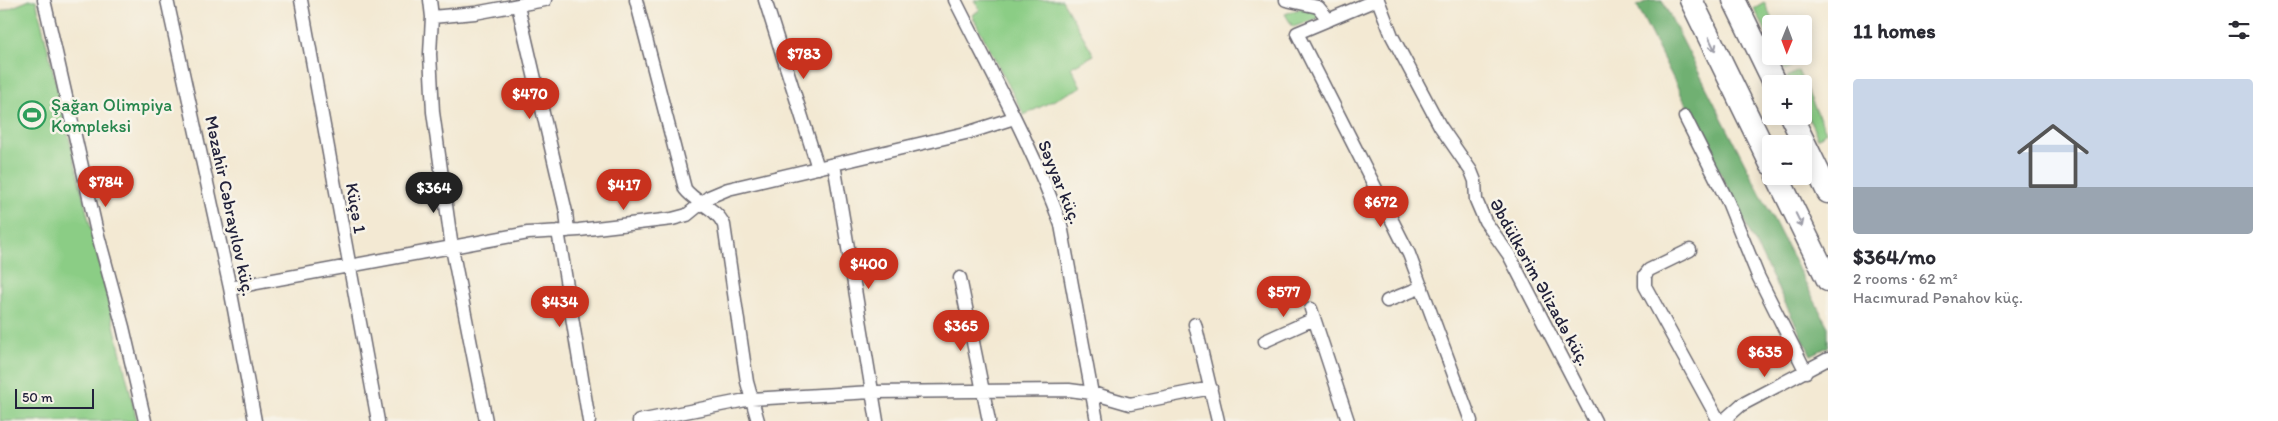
<!DOCTYPE html>
<html lang="en">
<head>
<meta charset="utf-8">
<style>
  :root { --surface:#fff; --page:#f2f2f3; --text:#2b2b33; --muted:#7c7c81; --accent:#c8321e }
  body { margin:0; font-family:Itim,sans-serif; background:var(--page); color:var(--text); height:100vh; display:flex; flex-direction:column; font-size:19px; white-space:nowrap }
  * { box-sizing:border-box; margin:0 }
  p { font-size:16px; color:var(--muted) }
  .icon { flex:none; width:28px; height:28px; fill:none; stroke:currentColor; stroke-width:2; stroke-linecap:round; stroke-linejoin:round }
  .map { position:relative; flex:1; overflow:hidden }
  .panel { display:flex; flex-direction:column; background:var(--surface); width:450px }
  .panel>* { flex:none }
  .needle { width:32px; rotate:181deg }
  .tools { position:absolute; left:1762px; top:15px; display:grid; gap:10px }
  .tools a { display:grid; place-items:center; width:50px; height:50px; border-radius:5px; background:var(--surface); box-shadow:0 2px 12px #0003; font-size:25px }
  .scale { position:absolute; left:15px; bottom:12px; width:79px; box-sizing:border-box; padding-left:5px; border:2px solid #22223b; border-top:0; font-size:14px; line-height:18px; white-space:nowrap; color:#22223b; -webkit-text-stroke:4px #f7f3e8; paint-order:stroke }
  .price { position:absolute; translate:-50% -42px; padding:0 11px; border-radius:18px; background:var(--accent); color:#fff; font-size:16px; line-height:32px; filter:drop-shadow(0 1px 2px #0008) }
  .price::after { content:''; position:absolute; left:50%; top:30px; width:15px; height:11px; margin-left:-8px; background:inherit; clip-path:polygon(0 0,100% 0,50% 100%) }
  .price.on { background:#222; color:#fff }
  ul { padding:0; list-style:none }
  li { display:grid; align-content:center; gap:10px; height:265px; padding:0 25px }
  li span { display:grid; place-items:center; height:155px; border-radius:5px; color:#555 }
  li>.icon { margin-inline-start:auto }
  span .icon { width:90px; height:90px; fill:#fffc; stroke-width:1 }
  li b { font-size:21px }
  h2 { display:flex; justify-content:space-between; align-items:center; height:60px; padding:0 25px; font-size:21px }
  main { display:flex; flex:1; min-height:0 }
  .map>svg:first-child { display:block }
</style>
</head>
<body>
<main>
<div class="map">
<svg width="1828" height="421" viewBox="0 0 1828 421">
  <rect width="100%" height="100%" fill="#f7f3e8"/>
  <filter id="ink" filterUnits="userSpaceOnUse"><feTurbulence type="fractalNoise" baseFrequency=".02" numOctaves="2"/><feDisplacementMap in="SourceGraphic" scale="10" xChannelSelector="R" yChannelSelector="G"/><feConvolveMatrix kernelMatrix="1 2 1 2 8 2 1 2 1" color-interpolation-filters="sRGB"/></filter>
  <filter id="wash" filterUnits="userSpaceOnUse"><feTurbulence type="fractalNoise" baseFrequency=".0096" numOctaves="4" result="noise"/><feDisplacementMap in="SourceGraphic" scale="20" xChannelSelector="R" yChannelSelector="G"/><feGaussianBlur stdDeviation="1.12" result="paint"/><feColorMatrix in="noise" values="0 0 0 0 0 0 0 0 0 0 0 0 0 0 0 0 0 1.4 0 .05"/><feComposite in="paint" operator="in"/></filter>
  <g filter="url(#wash)">
    <rect width="100%" height="100%" fill="#f3e9d3"/>
    <path fill="#8bcd85" stroke="#567860" d="M30,0H36L137,421H0V12Z
      M974,0H1062L1094,55L1071,67L1081,87L1024,115L972,15L980,10Z
      M1764,2L1774,24H1771V41L1754,8Z
      M1302,8L1316,12L1319,18L1293,27L1285,14Z
      M1779,56H1790L1794,65L1785,70Z
      M1798,71L1826,132L1818,138L1804,109V84H1791L1787,77Z"/>
    <path fill="#70b072" stroke="#496956" d="M1649,0H1662L1828,327V347L1811,355L1637,6Z"/>
  </g>
  <g filter="url(#ink)">
    <g fill="none" stroke-linecap="round" stroke-linejoin="round">
      <g stroke="#6b6870" stroke-width="15">
        <path id="minor" d="M44,0L96,228L123,327L145,421
          M167,0L230,288L255,421
          M301,0L378,421
          M430,0L432,17L430,54L433,112L452,248L486,421
          M636,0L685,189C696,204 715,206 724,225L747,382L758,421
          M765,0L818,168
          M955,0C992,74 1033,147 1061,225L1097,421
          M1286,0L1318,7L1329,20
          M1376,0L1297,33L1409,254L1471,421
          M1378,0L1392,36L1440,126L1471,171L1475,181L1476,200L1485,221L1509,255L1595,421
          M518,6L566,212L568,231
          M432,17L475,13L545,0
          M1685,117L1728,202L1758,276L1806,372
          M834,164L877,421
          M558,231L589,421
          M1690,250L1649,270L1645,275V286L1719,421
          M960,278L989,421
          M230,288L528,233L579,230L672,219L687,215L709,197L728,189L970,132L1014,118
          M1387,301L1422,287
          M1311,309L1348,421
          M1195,324L1218,421
          M1265,341L1314,319
          M639,421L751,399L768,398L872,392L1069,390L1092,393L1130,404L1211,388
          M1723,421L1741,405L1828,359"/>
      </g>
      <g stroke="#6b6870" stroke-width="25">
        <path id="motorway" d="M1691,0L1771,164
          M1734,0L1775,84
          M1791,116L1828,192
          M1777,176L1828,280"/>
      </g>
      <use href="#minor" stroke="#fff" stroke-width="12"/>
      <use href="#motorway" stroke="#fff" stroke-width="22"/>
    </g>
    <defs><path id="oneway-shaft" d="M-6 0H5M1.5-3L5.5 0L1.5 3" fill="none" stroke-width="1.6" stroke-linecap="round" stroke-linejoin="round" transform="scale(1.25)"/></defs>
    <g stroke="#9c9ca7">
      <use href="#oneway-shaft" transform="translate(1712 44) rotate(64)"/>
      <use href="#oneway-shaft" transform="translate(1799 220) rotate(64)"/>
    </g>
  </g>
  <defs>
    <g id="stadium-ring" transform="scale(1.4375)"><circle r="9.5" fill="#f7f3e8" stroke="#2e9e5b" stroke-width="1.5"/><path d="M0-5a6.5 5 0 1 0 0 10a6.5 5 0 1 0 0-10ZM-3.5-1.8h7v3.6h-7Z" fill="#2e9e5b"/></g>
  </defs>
  <g fill-rule="evenodd">
    <use href="#stadium-ring" x="32" y="115"/>
  </g>
  <g text-anchor="middle" stroke-width="5" stroke-linejoin="round" paint-order="stroke">
    <g font-size="18" fill="#27864d" stroke="#f7f3e8" text-anchor="start">
      <text x="51" y="111">Şağan Olimpiya<tspan x="51" dy="21">Kompleksi</tspan></text>
    </g>
    <g font-size="18" fill="#22223b" stroke="#f7f3e8">
      <text transform="translate(1060 182) rotate(68)" y="6">Səyyar küç.</text>
      <text transform="translate(230 206) rotate(78)" y="6">Məzahir Cəbrayılov küç.</text>
      <text transform="translate(356 208) rotate(80)" y="6">Küçə 1</text>
      <text transform="translate(1540 282) rotate(61)" y="6">Əbdülkərim Əlizadə küç.</text>
    </g>
  </g>
</svg>
<div class="tools">
<a><svg class="needle" viewBox="-14 -14 28 28"><path d="M0-13l5 13h-10z" fill="#e53935"/><path d="M0 13l5-13h-10z" fill="#7c7c81"/></svg></a>
<a>+</a>
<a>−</a>
</div>
<div class="scale">50 m</div>
<b class="price" style="left:804px;top:80px">$783</b>
<b class="price" style="left:530px;top:120px">$470</b>
<b class="price" style="left:106px;top:208px">$784</b>
<b class="price" style="left:624px;top:211px">$417</b>
<b class="price on" style="left:434px;top:214px">$364</b>
<b class="price" style="left:1381px;top:228px">$672</b>
<b class="price" style="left:869px;top:290px">$400</b>
<b class="price" style="left:1284px;top:318px">$577</b>
<b class="price" style="left:560px;top:328px">$434</b>
<b class="price" style="left:961px;top:352px">$365</b>
<b class="price" style="left:1765px;top:378px">$635</b>
</div>
<section class="panel">
<h2>11 homes<svg class="icon" aria-label="filters" viewBox="0 0 24 24"><path d="M4 7h16M4 17h16"/><circle cx="9" cy="7" r="2"/><circle cx="15" cy="17" r="2"/></svg></h2>
<ul>
<li><span style="background:linear-gradient(#c9d6e8 70%,#9aa5b1 0)"><svg class="icon" aria-label="home" viewBox="0 0 24 24"><path d="M3 11l9-7 9 7M6 9v11h12V9"/></svg></span><div><b>$364/mo</b><p>2 rooms · 62 m²</p><p>Hacımurad Pənahov küç.</p></div></li>
</ul>
</section>
</main>
</body>
</html>
